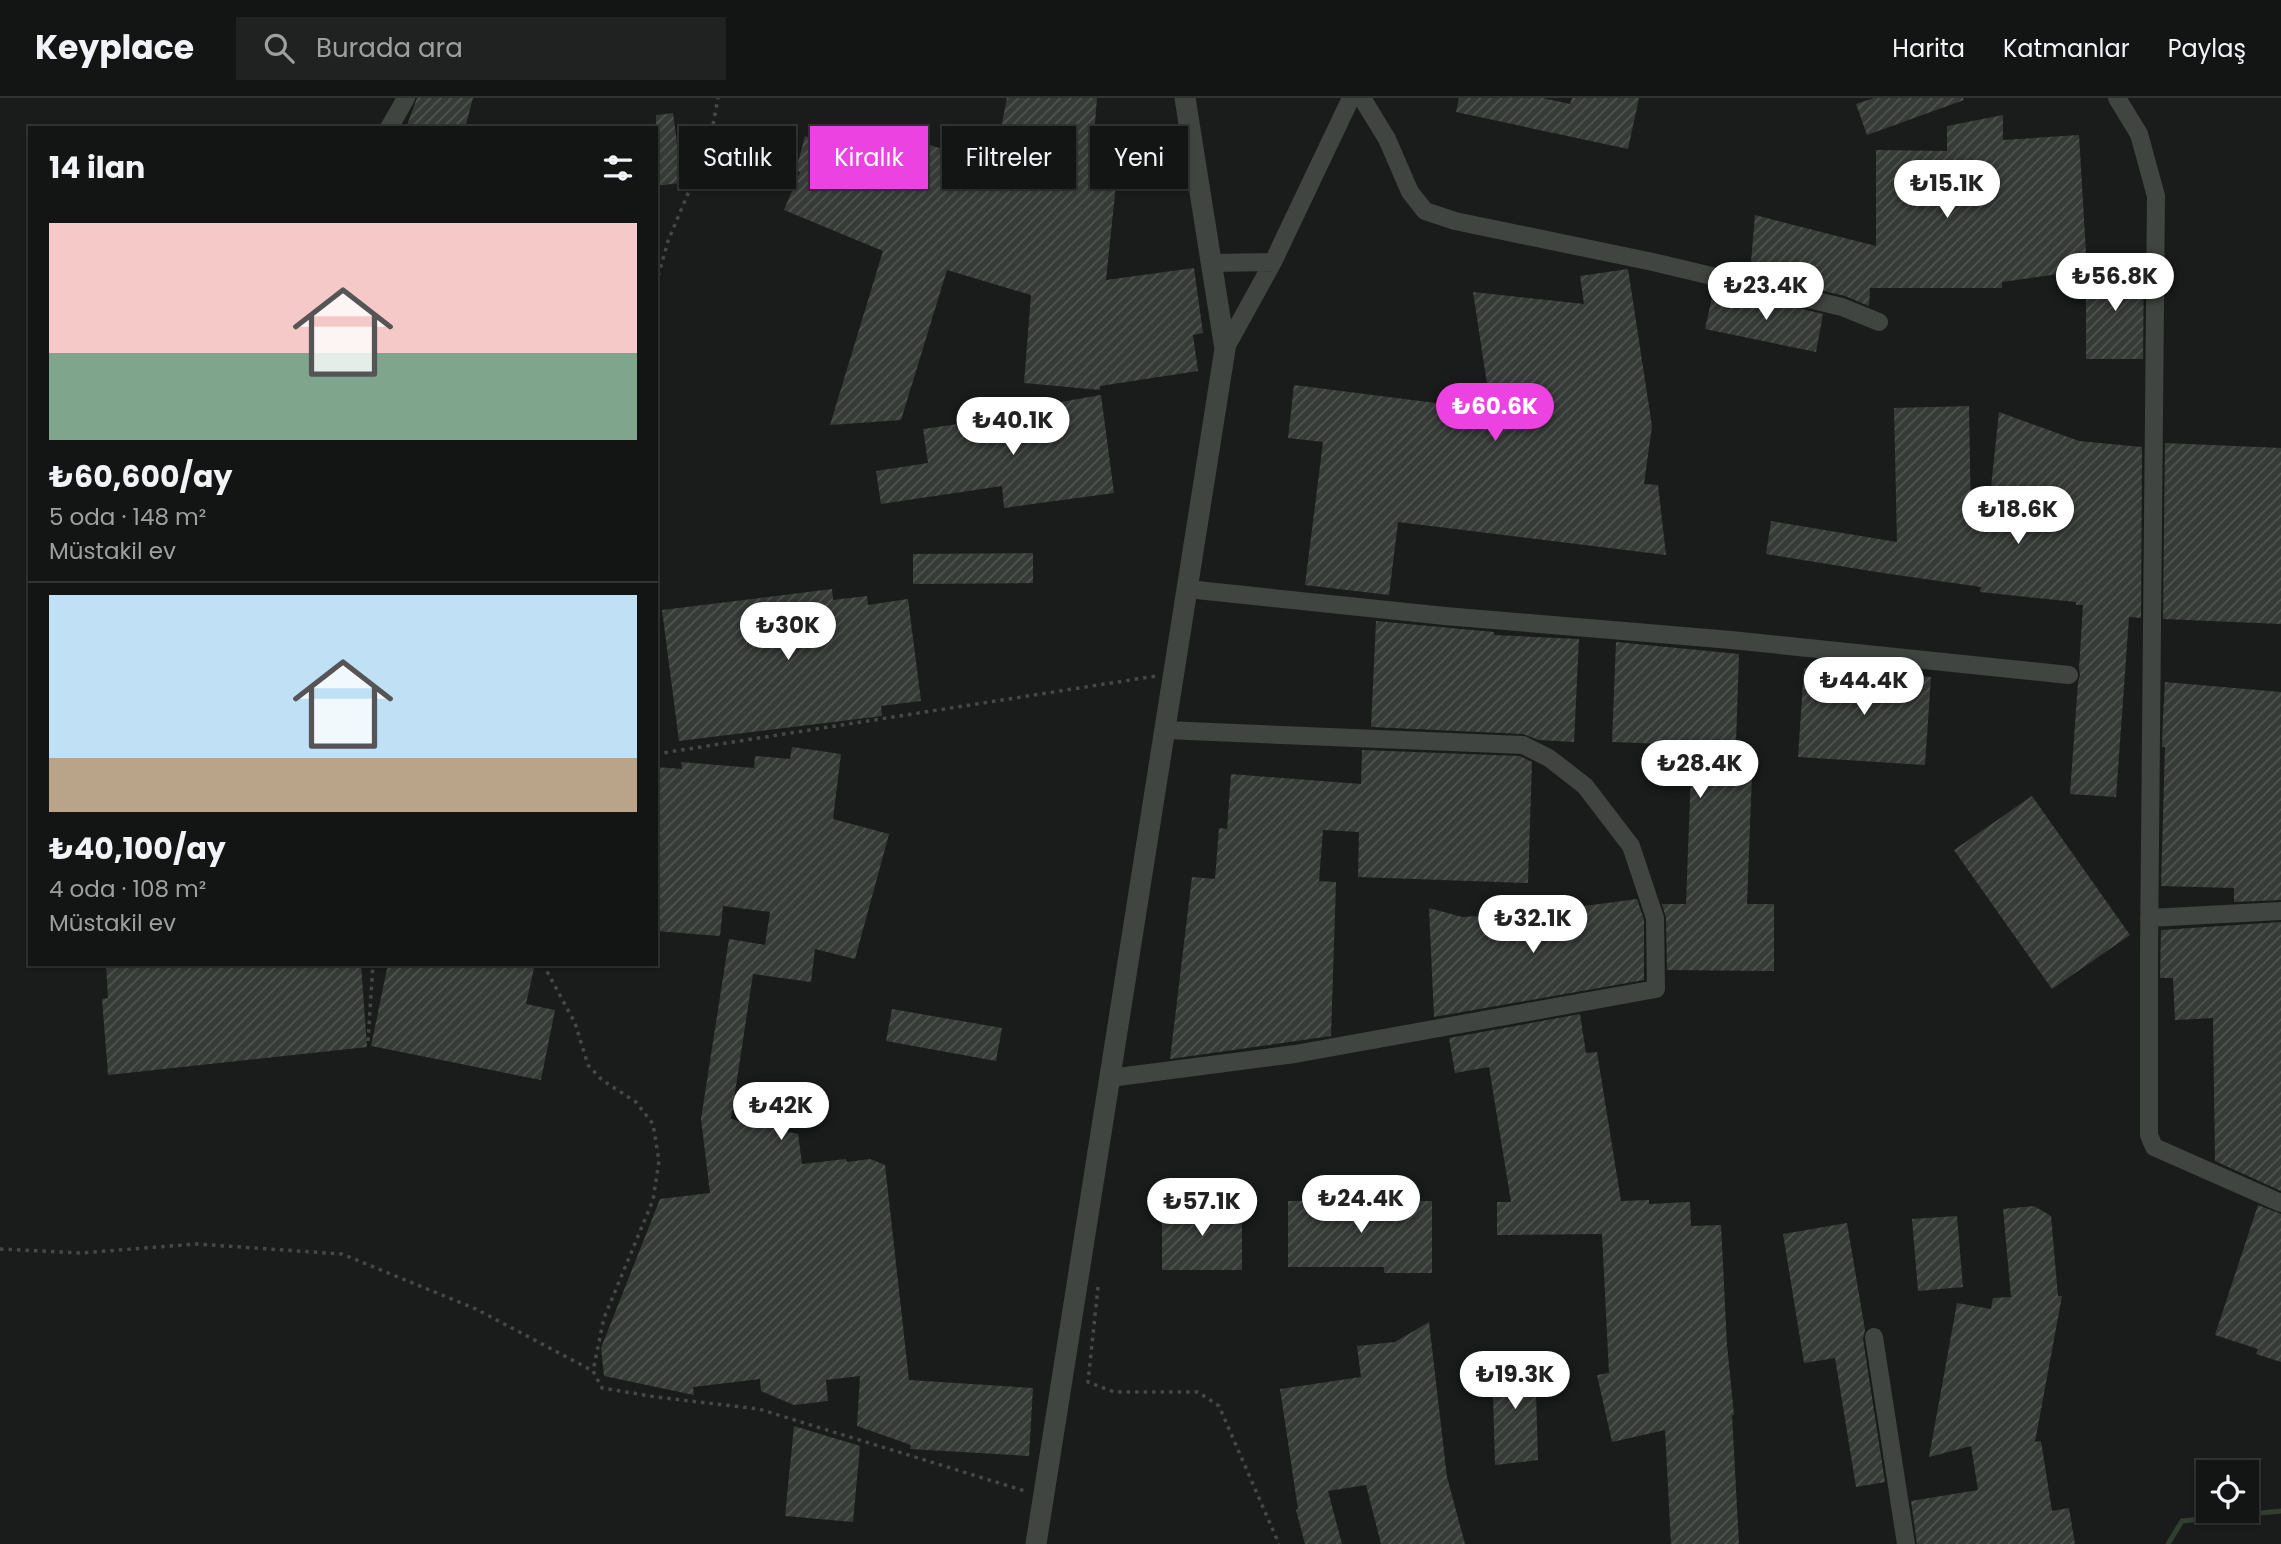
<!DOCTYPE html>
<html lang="tr">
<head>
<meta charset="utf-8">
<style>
  :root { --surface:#131514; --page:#202222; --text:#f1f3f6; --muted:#9d9fa0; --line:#323434; --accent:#eb42e1 }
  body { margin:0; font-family:Poppins,sans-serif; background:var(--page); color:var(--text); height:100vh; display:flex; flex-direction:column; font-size:26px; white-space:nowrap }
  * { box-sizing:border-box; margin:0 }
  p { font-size:23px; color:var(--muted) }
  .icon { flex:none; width:38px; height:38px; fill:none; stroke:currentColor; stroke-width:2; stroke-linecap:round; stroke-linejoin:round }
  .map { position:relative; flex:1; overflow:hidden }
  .panel { position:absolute; left:28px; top:28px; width:630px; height:840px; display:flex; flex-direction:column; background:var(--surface); border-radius:0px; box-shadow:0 2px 5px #0004,0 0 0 2px var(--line) }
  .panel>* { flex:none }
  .top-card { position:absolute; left:679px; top:28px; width:665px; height:63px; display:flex; gap:14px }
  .controls { position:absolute; left:2196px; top:1362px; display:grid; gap:14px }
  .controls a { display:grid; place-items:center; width:63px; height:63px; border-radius:0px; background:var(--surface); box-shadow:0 2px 5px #0004,0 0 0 2px var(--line); font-size:35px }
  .price { position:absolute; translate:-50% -60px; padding:0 16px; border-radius:24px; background:#fff; color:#222; font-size:23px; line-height:46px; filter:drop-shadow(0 2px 4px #0008) }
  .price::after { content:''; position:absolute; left:50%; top:42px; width:21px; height:16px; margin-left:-10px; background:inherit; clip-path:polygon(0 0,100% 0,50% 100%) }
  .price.on { background:var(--accent); color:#fff }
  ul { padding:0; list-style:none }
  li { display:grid; align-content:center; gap:14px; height:371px; padding:0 21px }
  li+li { border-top:2px solid var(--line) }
  li span { display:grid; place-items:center; height:217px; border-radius:0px; color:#555 }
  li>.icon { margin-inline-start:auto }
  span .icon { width:126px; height:126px; fill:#fffc; stroke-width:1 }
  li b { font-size:30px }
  h2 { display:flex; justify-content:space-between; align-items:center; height:84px; padding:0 21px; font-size:30px }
  .chip { padding:0 24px; border-radius:0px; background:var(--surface); box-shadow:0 2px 5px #0004,0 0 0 2px var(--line); font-size:24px; line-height:63px }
  .chip.on { background:var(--accent); color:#fff }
  header { display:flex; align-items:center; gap:42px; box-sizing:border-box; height:98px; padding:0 35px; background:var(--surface); border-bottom:2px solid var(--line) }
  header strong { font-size:33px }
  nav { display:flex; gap:38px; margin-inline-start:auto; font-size:24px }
  .search { width:490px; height:63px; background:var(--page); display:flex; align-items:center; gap:18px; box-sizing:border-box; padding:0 24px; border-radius:0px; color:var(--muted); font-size:26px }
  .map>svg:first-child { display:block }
</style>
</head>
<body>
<header>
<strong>Keyplace</strong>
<div class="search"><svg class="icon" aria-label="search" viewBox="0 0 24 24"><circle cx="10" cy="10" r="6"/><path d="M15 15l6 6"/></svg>Burada ara</div>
<nav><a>Harita</a><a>Katmanlar</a><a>Paylaş</a></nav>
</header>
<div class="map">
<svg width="2281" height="1446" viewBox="0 0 2281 1446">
  <defs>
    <pattern id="building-hatch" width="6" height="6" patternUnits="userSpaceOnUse" patternTransform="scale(1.75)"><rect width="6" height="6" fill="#373b38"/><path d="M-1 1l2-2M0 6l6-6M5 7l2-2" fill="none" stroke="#515552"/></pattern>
  </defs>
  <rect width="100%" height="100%" fill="#191c1a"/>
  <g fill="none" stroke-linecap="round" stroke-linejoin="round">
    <path stroke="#323f30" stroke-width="5" d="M2168,1446L2182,1423L2281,1413"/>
  </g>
  <path fill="url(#building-hatch)" d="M417,0H473L465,30H406Z
    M1007,0H1097L1091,75L1117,77L1106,182L1194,170L1203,235L1193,237L1198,273L1100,288V292L1024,285L1031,197L947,172L901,322L830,327L883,153L784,112L800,74L796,72L805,38L905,80L916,43L983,63L988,48L997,50Z
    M1459,0H1543L1570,6L1572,0H1639L1628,51L1456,14Z
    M1874,0H1963L1964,2L1867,37L1856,6Z
    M673,15L678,52L694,50L679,85L656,88V17Z
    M2003,17V42L2079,37L2087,172L2002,184V190H1870L1869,208L1845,198L1750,176L1755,117L1876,148V52L1947,53V28Z
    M2144,163L2143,261H2086V176Z
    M1628,171L1652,328L1644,386L1658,387L1666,457L1398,424L1389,497L1305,487L1323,344L1288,340L1294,287L1491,312L1473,194L1584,206L1580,178Z
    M1749,198L1823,216L1816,254L1705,231L1712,199L1748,206Z
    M1101,297L1114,395L1004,410L1002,388L881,406L876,373L928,365L923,331L993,321L992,316Z
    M1969,308L1971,426L1987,427L1999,314L2079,343L2142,349L2141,520L2129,519L2116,699L2070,696L2078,584L2080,577L2079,571L2083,507H2076V504L1980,494L1981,489L1883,475L1766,456L1771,423L1897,444L1894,310Z
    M2165,345L2281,350V526L2163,521Z
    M1033,455V485L913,486V456Z
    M832,491L833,502L867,498L868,507L908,501L921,603L881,608L882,618L679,643L662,512Z
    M1376,523L1494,534V537L1579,541L1574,644L1539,642L1523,636L1371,629Z
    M1616,544L1739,556L1735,674L1752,675L1747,806H1774V873L1667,872L1666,820L1662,806H1686L1692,647L1612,644Z
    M1804,570L1931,579L1925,667L1798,659Z
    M2165,584L2281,594V802L2234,804V790L2161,788L2165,649H2162L2163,618Z
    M792,649L841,656L833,721L889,736L855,861L815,851L811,884L753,876L731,1021L798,1036L802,1066L846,1061L847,1064L870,1061L885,1067L909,1282L1033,1290L1029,1358L910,1351L911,1347L857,1328L860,1278L826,1282L828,1303L794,1307L761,1293L760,1281L693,1289L694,1297L604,1278L601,1250L660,1101L710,1095L701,1021L729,841L765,847L770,814L723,808L720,838L656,833V669L682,671L681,664L754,670L755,658L790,661Z
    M1362,652L1520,658L1532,664L1528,785L1358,779L1359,734L1323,732L1319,783L1336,784L1331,938L1170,961L1192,779L1215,781L1219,730L1227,731L1231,676L1361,686Z
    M2032,698L2130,837L2052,891L1954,752Z
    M1637,801L1644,822V882L1434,919L1429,810L1462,819L1495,817V820Z
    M2281,824V1093L2215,1063L2213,920L2175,922L2173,880H2160L2161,832Z
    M106,866H361L367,949L108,977L102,901L108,900Z
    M388,866H514L534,870L526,906L555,912L541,982L371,948Z
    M892,911L1002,930L996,963L886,943Z
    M1580,916L1586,955L1597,954L1621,1103L1649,1102V1106L1690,1104L1691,1128L1721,1127L1727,1247L1734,1317H1732L1739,1446H1671L1665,1332L1612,1344L1597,1277L1609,1275L1602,1136L1497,1137V1104H1511L1489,969L1455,975L1449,940Z
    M1288,1103H1432V1175H1384V1169H1288Z
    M1162,1107L1242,1108V1172H1162Z
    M2258,1107L2281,1116V1264L2256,1256L2258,1251L2215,1237Z
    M2034,1108L2051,1118L2058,1198H2062L2035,1344L2041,1343L2052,1413L2069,1410L2075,1446H1917L1911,1403L1978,1392L1971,1348L1929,1359L1957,1205L1991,1211L1993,1200L2011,1199L2003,1111Z
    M1957,1118L1963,1189L1918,1193L1912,1121Z
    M1847,1125L1865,1232L1863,1241L1885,1384L1856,1389L1835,1260L1804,1265L1783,1136Z
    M1429,1224L1447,1379L1465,1446H1381L1366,1387L1328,1393L1342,1446H1305L1296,1412L1298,1411L1280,1291L1361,1279L1357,1248L1395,1244Z
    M1535,1260L1538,1362L1495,1367L1492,1261Z
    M794,1328L860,1348L853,1424L785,1418Z"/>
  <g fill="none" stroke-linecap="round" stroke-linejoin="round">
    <path stroke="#434943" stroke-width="3.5" stroke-dasharray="3.5 5" stroke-linecap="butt" d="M656,186L668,143L710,43L718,0
      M656,656L1156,578
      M543,866L575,925L588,967L602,982L636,1004L653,1026L659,1063L653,1102L604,1220L593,1273L602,1290L656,1299L759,1311L1025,1393
      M368,943L373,866
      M0,1151L81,1155L196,1146L342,1156L476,1211L593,1273
      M1098,1189L1088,1284L1114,1294H1198L1219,1308L1279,1446"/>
    <path stroke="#404541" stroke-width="18" d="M1362,0L1387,41L1410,94L1425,113L1455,123L1653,164L1842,209L1879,224
      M2117,0L2139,36L2156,98L2149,854V1037L2154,1049L2281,1105
      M389,30L406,0
      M1212,165L1273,164
      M1225,251L1273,164L1351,0
      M1187,491L1445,518L1731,542L2069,577
      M2149,820L2281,813
      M1110,980L1295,956L1656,891L1655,820L1631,748L1585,688L1549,660L1523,647L1165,632
      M1874,1239L1906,1446"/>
    <path stroke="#404541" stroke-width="21" d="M1036,1446L1225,251L1185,0"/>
  </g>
</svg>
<div class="controls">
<a><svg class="icon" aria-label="locate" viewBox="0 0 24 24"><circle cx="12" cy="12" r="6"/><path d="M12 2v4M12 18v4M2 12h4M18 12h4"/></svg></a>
</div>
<b class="price" style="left:1947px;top:122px">₺15.1K</b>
<b class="price" style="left:2115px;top:215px">₺56.8K</b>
<b class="price" style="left:1766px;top:224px">₺23.4K</b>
<b class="price on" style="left:1495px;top:345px">₺60.6K</b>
<b class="price" style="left:1013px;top:359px">₺40.1K</b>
<b class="price" style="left:2018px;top:448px">₺18.6K</b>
<b class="price" style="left:788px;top:564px">₺30K</b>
<b class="price" style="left:1864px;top:619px">₺44.4K</b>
<b class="price" style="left:1700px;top:702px">₺28.4K</b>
<b class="price" style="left:1533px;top:857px">₺32.1K</b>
<b class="price" style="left:781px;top:1044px">₺42K</b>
<b class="price" style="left:1361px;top:1137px">₺24.4K</b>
<b class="price" style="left:1202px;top:1140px">₺57.1K</b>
<b class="price" style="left:1515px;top:1313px">₺19.3K</b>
<div class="top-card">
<a class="chip">Satılık</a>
<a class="chip on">Kiralık</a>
<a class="chip">Filtreler</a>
<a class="chip">Yeni</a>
</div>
<section class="panel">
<h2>14 ilan<svg class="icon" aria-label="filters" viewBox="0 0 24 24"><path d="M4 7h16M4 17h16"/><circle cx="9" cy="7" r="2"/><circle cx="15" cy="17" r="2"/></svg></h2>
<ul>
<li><span style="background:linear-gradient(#f6c9c9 60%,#7fa58c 0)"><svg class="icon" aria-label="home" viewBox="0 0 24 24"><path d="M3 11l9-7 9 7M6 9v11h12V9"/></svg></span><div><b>₺60,600/ay</b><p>5 oda · 148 m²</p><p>Müstakil ev</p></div></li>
<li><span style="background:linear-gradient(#bfe0f5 75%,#b9a48a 0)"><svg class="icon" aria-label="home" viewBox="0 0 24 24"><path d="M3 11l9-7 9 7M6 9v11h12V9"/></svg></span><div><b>₺40,100/ay</b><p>4 oda · 108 m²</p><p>Müstakil ev</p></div></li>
</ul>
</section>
</div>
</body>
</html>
